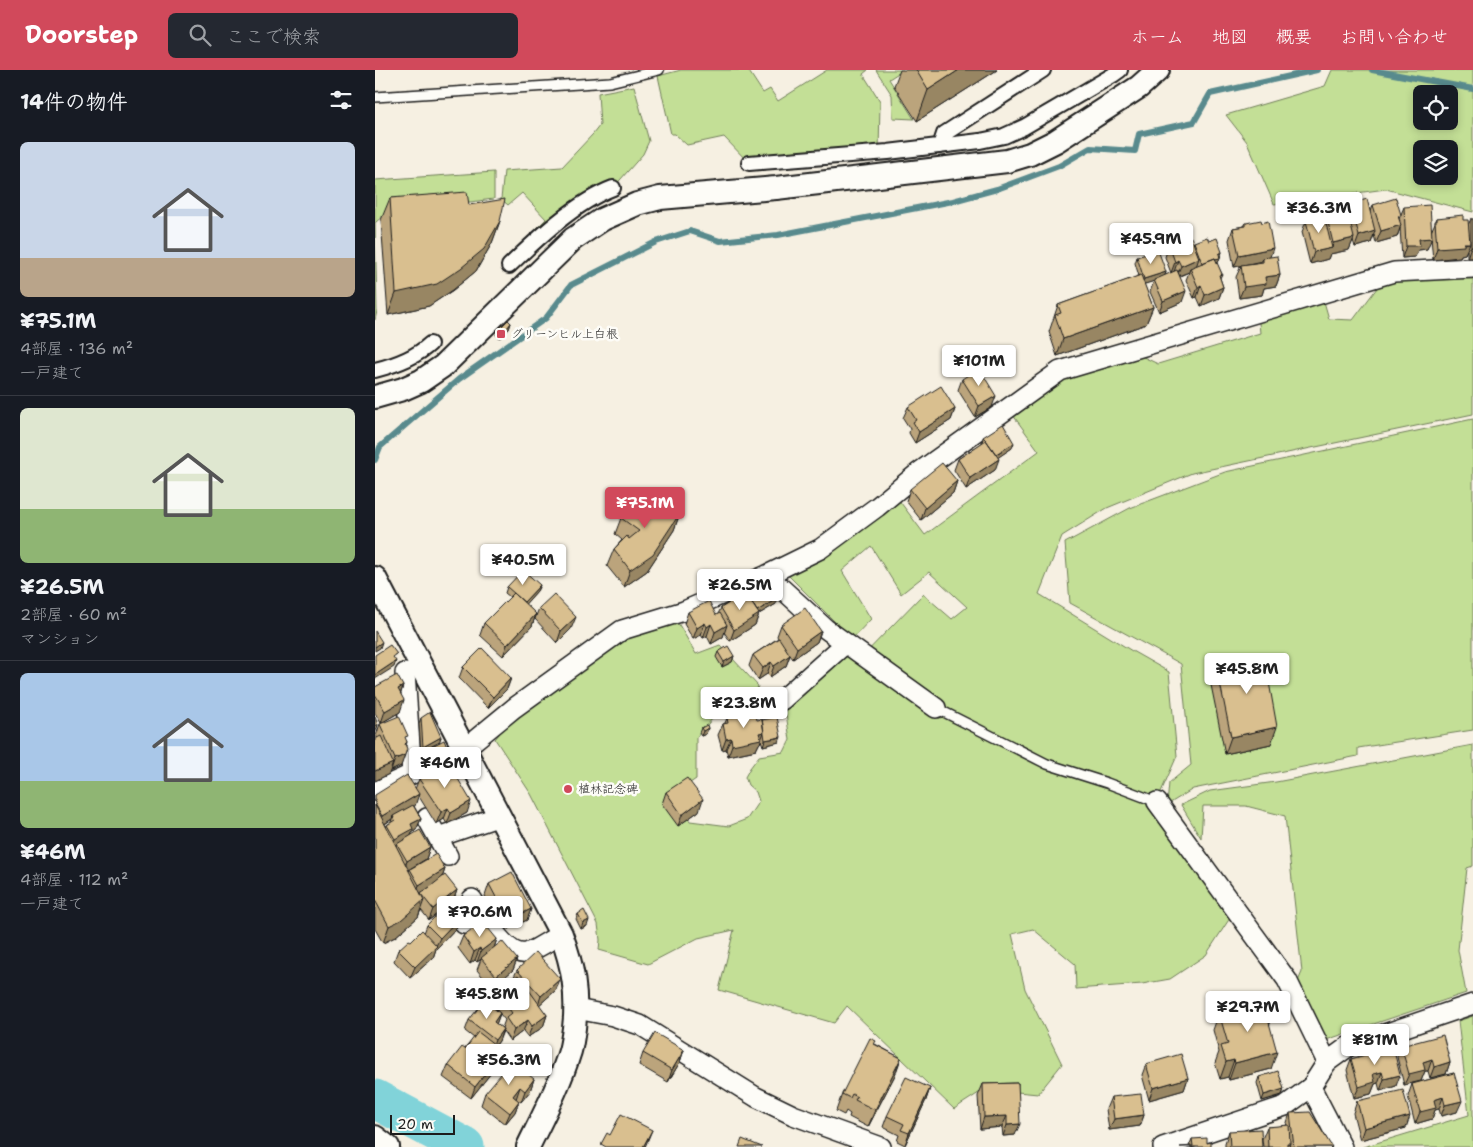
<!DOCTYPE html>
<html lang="ja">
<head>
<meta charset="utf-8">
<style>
  :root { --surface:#171b24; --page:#242831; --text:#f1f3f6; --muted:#9ea1a6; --line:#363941; --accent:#d1495b }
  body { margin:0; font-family:"Shantell Sans","Klee One",sans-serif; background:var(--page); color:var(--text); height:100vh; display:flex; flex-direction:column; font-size:19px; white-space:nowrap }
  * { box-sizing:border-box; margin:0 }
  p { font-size:16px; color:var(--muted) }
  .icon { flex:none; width:28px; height:28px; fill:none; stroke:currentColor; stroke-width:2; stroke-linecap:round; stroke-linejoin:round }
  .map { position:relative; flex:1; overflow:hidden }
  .drawer { display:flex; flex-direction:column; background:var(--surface); width:375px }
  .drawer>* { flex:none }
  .controls { position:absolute; left:1038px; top:15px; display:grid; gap:10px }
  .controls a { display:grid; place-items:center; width:45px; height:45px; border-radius:8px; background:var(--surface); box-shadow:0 2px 8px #0003; font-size:25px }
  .scale { position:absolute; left:15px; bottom:12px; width:65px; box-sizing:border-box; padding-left:5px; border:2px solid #1c1c1c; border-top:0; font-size:14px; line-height:18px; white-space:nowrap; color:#1c1c1c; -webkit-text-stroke:4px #fdfcf7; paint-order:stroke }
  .price { position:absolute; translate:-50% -42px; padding:0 11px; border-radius:5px; background:#fff; color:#222; font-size:16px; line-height:32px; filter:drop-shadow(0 1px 2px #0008) }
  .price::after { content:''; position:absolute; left:50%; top:30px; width:15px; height:11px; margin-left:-8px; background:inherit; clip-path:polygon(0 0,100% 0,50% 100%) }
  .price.current { background:var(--accent); color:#fff }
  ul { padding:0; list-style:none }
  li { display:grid; align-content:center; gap:10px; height:265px; padding:0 20px }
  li+li { border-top:1px solid var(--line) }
  li span { display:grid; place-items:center; height:155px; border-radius:8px; color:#555 }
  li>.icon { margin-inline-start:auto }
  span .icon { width:90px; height:90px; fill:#fffc; stroke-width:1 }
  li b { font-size:21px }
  h2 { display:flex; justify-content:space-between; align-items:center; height:60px; padding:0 20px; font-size:21px }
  header { display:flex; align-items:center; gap:30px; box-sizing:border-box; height:70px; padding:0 25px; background:var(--accent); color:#fff }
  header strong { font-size:24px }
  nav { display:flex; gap:28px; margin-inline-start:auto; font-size:18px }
  .search { width:350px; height:45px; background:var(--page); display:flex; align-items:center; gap:12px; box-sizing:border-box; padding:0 18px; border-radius:8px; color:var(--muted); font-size:19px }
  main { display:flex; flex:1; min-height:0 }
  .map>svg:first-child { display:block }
</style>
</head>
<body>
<header>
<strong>Doorstep</strong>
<div class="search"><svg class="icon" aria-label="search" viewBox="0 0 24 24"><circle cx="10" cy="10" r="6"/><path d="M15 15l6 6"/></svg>ここで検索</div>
<nav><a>ホーム</a><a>地図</a><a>概要</a><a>お問い合わせ</a></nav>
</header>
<main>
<section class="drawer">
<h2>14件の物件<svg class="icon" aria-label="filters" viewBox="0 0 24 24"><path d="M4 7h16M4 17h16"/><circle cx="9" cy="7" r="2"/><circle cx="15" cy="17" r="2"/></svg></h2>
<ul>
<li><span style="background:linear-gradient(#c9d6e8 75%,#b9a48a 0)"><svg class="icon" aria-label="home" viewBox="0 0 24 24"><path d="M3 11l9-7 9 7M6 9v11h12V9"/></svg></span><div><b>¥75.1M</b><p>4部屋 · 136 m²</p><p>一戸建て</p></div></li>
<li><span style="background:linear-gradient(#dfe7d0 65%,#8fb573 0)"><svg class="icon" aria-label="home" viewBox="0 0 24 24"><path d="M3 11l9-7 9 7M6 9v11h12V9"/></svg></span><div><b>¥26.5M</b><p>2部屋 · 60 m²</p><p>マンション</p></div></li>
<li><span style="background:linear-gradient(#a9c7e8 70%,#8fb573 0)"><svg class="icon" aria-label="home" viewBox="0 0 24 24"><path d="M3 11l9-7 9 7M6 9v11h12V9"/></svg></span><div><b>¥46M</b><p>4部屋 · 112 m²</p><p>一戸建て</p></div></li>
</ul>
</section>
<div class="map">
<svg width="1098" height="1077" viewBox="0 0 1098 1077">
  <rect width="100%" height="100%" fill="#f6f0e2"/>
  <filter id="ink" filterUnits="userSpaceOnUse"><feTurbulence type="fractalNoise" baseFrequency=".02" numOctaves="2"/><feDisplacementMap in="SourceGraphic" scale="10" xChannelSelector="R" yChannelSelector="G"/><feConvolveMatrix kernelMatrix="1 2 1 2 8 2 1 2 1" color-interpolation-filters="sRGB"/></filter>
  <g filter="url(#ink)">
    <path fill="#c3df96" stroke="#707e59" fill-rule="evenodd" d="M306,0H373L388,23L395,19L403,31L452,0H493L488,4L505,31L504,83L374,93L349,67L312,75L300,64H296L283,6Z
      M501,0H528L514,9L539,49L518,48L517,25Z
      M957,0H1098V142L1011,119L899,134L872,72L851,45L950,16ZM1046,24H1074V51H1046ZM1046,79H1074V106H1046Z
      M259,16L274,71L268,84L238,118L167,165L161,159L171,149L147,123L133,135L126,129L129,101L187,97L218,64L225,55L223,23Z
      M119,102V129L12,142L0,153L2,241L0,250V110Z
      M1032,206L1098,209V344L817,403L732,438L687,466L664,524L757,581L794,602L802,686L777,742L855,848L831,885L795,909L767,914L701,919L700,894L658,859L637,864L650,919L687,994L663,1024L610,1019L579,1039L472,936L459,953L344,920L359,860L323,868L273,894L224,880L225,870L223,854L156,724L120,669L142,642L250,563L303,553L321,584L345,575L383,616L380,625L349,635L321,668V709L296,726L315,751L354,756L372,749L384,731L381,722L373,715L370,707L375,698L384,686L409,682L415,670L410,637L469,582L482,592L548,524L577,549L592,537L554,502L526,524L496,476L467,501L496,549L477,569L409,501L523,429L550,465L664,381L635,341L693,303L760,283L783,294L885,263L883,243L948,228L954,249L978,250L1008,210Z
      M1098,349V660L983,678V686L818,719L792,735L794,713L816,695L806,594L695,533L690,473L755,438L850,402Z
      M1098,675V796L1092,798L1083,880L1091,923L948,971L921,916L927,902L910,746L871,736H828L826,768L806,735L835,721L901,712Z
      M1098,946V1077H988L1094,1045L1083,951Z"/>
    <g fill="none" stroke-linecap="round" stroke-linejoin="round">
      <path stroke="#598a8d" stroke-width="6" d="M997,0L1098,19
        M0,390L5,377L84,309L171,248L196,215L281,172L315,161L345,171L403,165L578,131L622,119L684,96L715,78L760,81L764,64L819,52L835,24L942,0"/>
      <path stroke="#81d3d9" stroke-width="39" d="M0,1029L90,1077"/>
      <g stroke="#1c1c1c" stroke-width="12">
        <path id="service" d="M0,27L235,12L284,0
          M561,638L672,694L732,713L782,732"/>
      </g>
      <g stroke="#1c1c1c" stroke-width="18">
        <path id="pedestrian" d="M565,76L569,64L668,0
          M374,93L513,82L605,71L629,66L649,57L738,5L745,0
          M134,196C162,169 201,132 238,118
          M0,300C20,295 40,288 55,274"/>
      </g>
      <g stroke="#1c1c1c" stroke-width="22">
        <path id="minor" d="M392,505L451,559L561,638
          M392,637L407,630L471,573
          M89,679L139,638L247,560L309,541L392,505L445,479L502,437L543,403L685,301L1019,202L1098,198
          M0,721L37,704L30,603
          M782,732L912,910L952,992
          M52,748L73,786
          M63,767L125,746
          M97,829C106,843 132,887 151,883C157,882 179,868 186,864
          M89,854L106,842
          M201,939L238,946L265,955L381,1027L418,1045L506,1077
          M788,1077L910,1036L936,1017
          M967,1077L936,1017L952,992L974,976L1098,934"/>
      </g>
      <g stroke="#1c1c1c" stroke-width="26">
        <path id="tertiary" d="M0,327L28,319L46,311L68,296L198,169L228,149L262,134L285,128L401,118L632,91L655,84L681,71L764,17L783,0
          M0,508L186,864C198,896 203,924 199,958C198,966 197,974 195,981C185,1014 168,1046 153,1077
          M0,1067L13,1077"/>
      </g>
      <use href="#service" stroke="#fdfcf7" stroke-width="9"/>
      <use href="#pedestrian" stroke="#fdfcf7" stroke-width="14"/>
      <use href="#minor" stroke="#fdfcf7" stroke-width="19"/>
      <use href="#tertiary" stroke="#fdfcf7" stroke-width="22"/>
    </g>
    <path fill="#bba47b" stroke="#1c1c1c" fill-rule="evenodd" d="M525,0H622L542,51L519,16Z
      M15,128L94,135L125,151L117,173L101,201L78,220L54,236L13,245L6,150Z
      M976,134L996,142L998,135L1024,150L1025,151L1024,149L1029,137L1056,162L1062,148L1088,150L1093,155L1096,149H1098V188H1092V180L1090,184L1086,185L1085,187L1058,190L1056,168L1052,179L1043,180L1040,187L1027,188L1025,158L1022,167L1001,173L999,165L996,173L980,177L978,170L974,180L955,184L953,189L935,194L927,162L931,151L950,148L951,144L972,143Z
      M871,153L895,187L905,205L901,216L889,218L887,225L864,228L861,207L866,196L859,197L854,170L858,158L869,156Z
      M834,171L847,182L842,194L847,204L845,208L848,217L844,228L826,236L822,227L819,228L811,210L814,202L805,206L807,232L784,242L775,222L779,211L769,214L778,237L771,254L682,286L674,262L683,235L764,206L760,193L762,187L791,202L790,206L796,203L790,187L794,175Z
      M136,253L134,259L125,268L121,265L124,259Z
      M587,309L617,337L600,347L583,320Z
      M533,337L580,339L576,350L540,373L534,363L535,359L528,348Z
      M608,367L637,378L623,387L620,400L591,419L579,400L583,389L607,373Z
      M582,411L578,423L546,450L531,431L535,419Z
      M287,438L305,443L299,460L272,501L249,517L232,496L239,479L247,470L240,464L246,448Z
      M165,515L162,521L150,534L161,544L157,556L128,586L105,565L109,553L135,527L130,523L132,517Z
      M386,522L401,534L384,544L380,555L355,571L349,562L348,567L336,574L332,566L328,568L326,565L318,569L309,554L313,542L341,545L343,544L346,538L352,534L353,531L371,524L372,523Z
      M164,538L196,559L182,573L160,549Z
      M406,555L446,561L442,572L418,589L415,585L411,596L395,607L392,604L383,610L374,596L378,585L403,568L402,566Z
      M343,582L359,586L357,592L347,597L341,587Z
      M841,593L896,674L850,684L835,610Z
      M88,597L136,608L132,619L113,638L84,608Z
      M28,616L26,623L25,642L6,653L0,643V617Z
      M46,648L66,667L64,672L75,694L92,743L72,754L69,749L61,754L43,725L39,736L46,749L41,760L37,763L36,765L55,777L51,789L34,799V801L35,799H70L67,808L82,820L78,832L74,834L86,846L82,857L61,879L58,888L35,908L19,891L23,880L49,863L52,855L67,840L54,850L46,840L43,847L20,867L8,873L0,859V725L40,719L44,709L55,703L47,685L48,681L46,683L44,654ZM17,749L16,752L12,755L11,757L10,754Z
      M352,648L382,650L404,672L388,676L386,670L385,673L384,674L381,680L353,686L351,679L347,680L343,665L348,654L350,653Z
      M5,654L31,670L32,672L26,696L15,701L14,704L0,711V669L2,668L1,666Z
      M326,658H333L331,664L326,666L324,663Z
      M291,722L324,741L303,756L287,734Z
      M114,814L156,839L152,850L133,859L119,843L110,826Z
      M203,844L212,856L206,859L201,849Z
      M111,859L122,869L119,878L142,889L138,900L117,918L102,900L106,889L102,892L100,890L95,894L83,878L88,866Z
      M142,900L181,920L164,935L172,945L168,957L153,967L148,961L135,971L128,961L124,971L121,975L128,981L124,993L96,1028L68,1007L73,995L90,979L99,968L90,961L94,950L124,943L117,933L121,921L138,909ZM125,944L130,950L127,958L121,954Z
      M885,937L897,948L894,955L896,999L854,1010L853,1007L845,1009L840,993L844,982L838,960L844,943Z
      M500,974L526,988L520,1005L493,1057L474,1047L475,1044L471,1041L469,1045L461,1041L467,1024Z
      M1026,976L1075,992L1071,1004L1055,1008L1053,1001H1050L1046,1011L1029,1015L1022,987Z
      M1018,977L1021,1016L1005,1021L1003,1013L1000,1014L996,1024L979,1028L972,1000L976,989Z
      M309,980L305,992L293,1012L264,995L268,983Z
      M771,994L813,1008L809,1020L774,1030L767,1005Z
      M1079,1003L1082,1042L1066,1046L1064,1039L1060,1040L1057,1049L1040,1054L1033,1026L1037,1014Z
      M884,1007L909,1019L907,1025L887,1031L882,1013Z
      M159,1009L155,1021L146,1032L144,1031L140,1042L130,1054L106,1035L110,1023Z
      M643,1013L640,1065L628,1066L627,1057L605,1059L603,1026L608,1014Z
      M555,1018L551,1030L530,1075L522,1071L524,1065L508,1057L512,1046Z
      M736,1027L769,1045L765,1056L734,1060L731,1039Z
      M982,1031L1031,1058L985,1070L978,1043Z
      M915,1043L957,1077H888L887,1069L892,1057L911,1056Z
      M854,1061L887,1077H850V1073Z
      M817,1069L832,1073L836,1077L814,1076Z"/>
    <path fill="#988664" stroke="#1c1c1c" d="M584,0H622L542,51L553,20Z
      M125,151L117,173L101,201L78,220L54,236L13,245L21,223Z
      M1026,155L1022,167L1001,173L1006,161Z
      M1000,161L996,173L980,177L984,166Z
      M979,168L974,180L955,184L953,189L935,194L939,182L957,178L958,173Z
      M1057,168L1052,179L1043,180L1040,187L1027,188L1031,176L1044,169Z
      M1095,173L1090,184L1086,185L1085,187L1058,190L1062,178Z
      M1096,176H1098V188H1092Z
      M898,178L894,190L888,188L887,191L859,197L864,185Z
      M847,182L843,193L825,200L844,184Z
      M824,188L820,200L815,198L814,202L801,207L806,196Z
      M803,190L799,202L796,203L800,192Z
      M791,202L789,208L767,215L769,209Z
      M905,205L901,216L889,218L887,225L864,228L869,217L890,207Z
      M826,215L822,227L819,228L823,217Z
      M848,217L844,228L826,236L830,225Z
      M811,221L807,232L784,242L788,231Z
      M778,237L771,254L682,286L688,269Z
      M136,253L134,259L125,268L128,263Z
      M621,326L617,337L600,347L604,336Z
      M580,339L576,350L540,373L544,362Z
      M639,373L637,378L618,391L620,385Z
      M624,389L620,400L591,419L595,408Z
      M582,411L578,423L546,450L550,438Z
      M305,443L299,460L272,501L249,517L255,500Z
      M165,515L162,521L147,538L149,532Z
      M403,528L401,534L384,544L380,555L355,571L359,560L382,541Z
      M161,544L157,556L128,586L132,575Z
      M201,547L196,559L182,573L186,561Z
      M330,553L326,565L318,569L322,558Z
      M336,554L332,566L328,568L332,557Z
      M352,555L348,567L336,574L340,562Z
      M446,561L442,572L418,589L422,578Z
      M7,572L5,578L0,581V577Z
      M415,585L411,596L395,607L399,596Z
      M359,586L357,592L347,597L349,592Z
      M21,591L19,597L0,609V605Z
      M396,592L392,604L383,610L388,598Z
      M136,608L132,619L113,638L118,627Z
      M28,616L24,628L23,619Z
      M29,630L25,642L6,653L10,641Z
      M3,655L0,664V656Z
      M902,657L896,674L850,684L856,667Z
      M333,658L331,664L326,666L328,661Z
      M389,662L385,673L384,674L381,680L353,686L357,675L384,663Z
      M66,667L64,673L49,680L46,683L48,677Z
      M406,667L404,672L388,676L390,670Z
      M356,668L351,679L347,680L351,669Z
      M30,685L26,696L16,701L20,689Z
      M77,689L75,694L56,704L58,698Z
      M18,693L14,704L0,711V701Z
      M44,724L40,736L19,748L18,746L17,749L3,758L7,746Z
      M328,729L324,741L303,756L307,745Z
      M96,731L92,743L72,754L76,743Z
      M73,738L69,749L61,754L66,742Z
      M46,749L41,760L37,763L34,770L22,774L20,778L16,780L20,769L36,754Z
      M55,777L51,789L28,803L32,791Z
      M70,799L66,811L40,826L44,815Z
      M82,820L78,832L54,850L58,839Z
      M49,830L43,847L20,867L8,873L14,856Z
      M156,839L152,850L133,859L138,848Z
      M86,846L82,857L61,879L58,888L35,908L40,897L61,876L65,868Z
      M214,850L212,856L206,859L208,853Z
      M122,869L118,881L102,892L106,881Z
      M105,878L100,890L95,894L99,882Z
      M142,889L138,900L117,918L121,906Z
      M185,909L181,920L162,937L166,926Z
      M125,943L121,955L119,952Z
      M172,945L168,957L153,967L157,956Z
      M897,948L891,965L893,949Z
      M153,950L148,961L135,971L139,960Z
      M128,959L124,971L116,981L120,970Z
      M309,980L305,992L293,1012L297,1000Z
      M128,981L124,993L96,1028L100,1017Z
      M902,982L896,999L854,1010L860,993Z
      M526,988L520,1005L493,1057L500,1040Z
      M1057,989L1053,1001H1050L1046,1011L1029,1015L1034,1004L1048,992Z
      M859,990L853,1007L845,1009L851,992Z
      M1075,992L1071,1004L1055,1008L1059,997Z
      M1007,1002L1003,1013L1000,1014L996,1024L979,1028L984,1017L998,1004Z
      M1025,1005L1021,1016L1005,1021L1009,1009Z
      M813,1008L809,1020L774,1030L778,1018Z
      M159,1009L155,1021L146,1032L150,1021Z
      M145,1017L141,1029L138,1026Z
      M555,1018L551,1030L530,1075L534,1063Z
      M909,1019L907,1025L887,1031L889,1025Z
      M1068,1027L1064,1039L1060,1040L1057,1049L1040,1054L1045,1042L1059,1030Z
      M144,1031L140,1042L130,1054L135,1043Z
      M1087,1031L1082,1042L1066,1046L1070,1035Z
      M769,1045L765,1056L734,1060L739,1049Z
      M632,1046L627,1057L605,1059L609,1047Z
      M1035,1046L1031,1058L985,1070L989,1058Z
      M645,1054L640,1065L628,1066L632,1055Z
      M277,1060L270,1077H268Z
      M912,1073H915L914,1077H910Z"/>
    <path fill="#d9bf8f" stroke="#1c1c1c" d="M541,0H584L553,20Z
      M92,122L94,135L130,129L125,151L109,179L86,198L62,214L21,223L15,128Z
      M1021,128L1026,145L1023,146L1026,155L1006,161L998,135Z
      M992,129L1000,161L984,166L976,134Z
      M1055,135L1057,168L1044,169L1045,176H1031L1029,137Z
      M972,139L979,168L958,173L951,144Z
      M1088,145V150H1093L1095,173H1089V176L1062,178L1060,151H1062V148Z
      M949,146L957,178L939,182L931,151Z
      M1096,149H1098V176H1096Z
      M886,150L887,153L893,151L898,178L864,185L858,158L871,156V153Z
      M816,167L824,188L806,196L803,190L800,192L794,175Z
      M832,167L834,171L842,168L847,182L844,184L845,188L840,189V188L827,193L819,172Z
      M783,180L791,202L769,209L762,187Z
      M902,186L905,205L890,207L891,214L869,217L866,195L888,192V188Z
      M840,188L847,204L844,205L848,217L830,225L826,215L823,217L815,198Z
      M802,200L811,221L788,231L779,210Z
      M766,205L778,237L688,269L680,245L686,243L683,235Z
      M133,250L136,253L128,263L124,259Z
      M604,298L621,326L604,336L587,309Z
      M566,316L580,339L544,362L538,352L541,350L533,337Z
      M628,354L639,373L621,384L611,370L608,367Z
      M611,370L624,389L595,408L583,389Z
      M567,393L582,411L550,438L535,419Z
      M266,419L287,438L292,431L305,443L278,484L255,500L239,479L252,466L254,469L264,461L246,448Z
      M148,500L165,515L149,532L132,517Z
      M383,517L386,522L396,517L403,528L382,541L372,523Z
      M139,523L161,544L132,575L109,553Z
      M370,523L384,544L359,560L346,538L354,533L353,531L360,527L361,528Z
      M179,524L201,547L186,561L164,538Z
      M334,531L341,545L345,543L352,555L340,562L336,554L332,557L330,553L322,558L313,542Z
      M430,538L446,561L422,578L406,555Z
      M0,561L7,572L0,577Z
      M404,568L415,585L399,596L396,592L388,598L378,585Z
      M15,575L22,584L18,587L21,591L0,605V585Z
      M353,576L359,586L349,592L343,582Z
      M107,578L136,608L118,627L88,597Z
      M889,584L902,657L856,667L841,593Z
      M22,605L28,616L23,619L29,630L10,641L0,624V617Z
      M55,642L66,667L48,677L46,648Z
      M380,642L382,650L387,649L389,662L384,663L386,669L357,675L356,668L351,669L348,654L353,653L352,648Z
      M24,646L33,666L30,667L32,672L30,674L32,679L30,685L20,689L5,654Z
      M0,647L3,655L0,656Z
      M402,647L406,667L390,670L387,650Z
      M332,655L333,658L328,661L326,658Z
      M6,666L18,693L0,701V669Z
      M69,670L77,689L58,698L49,680Z
      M73,692L96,731L76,743L73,738L66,742L44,709Z
      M32,705L44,724L7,746L0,734V725Z
      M312,708L328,729L307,745L291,722Z
      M0,735L49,830L26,850L14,856L0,830Z
      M38,735L46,749L36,754L38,759L20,769L12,755L20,750L18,746Z
      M45,760L55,777L32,791L22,774Z
      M61,784L70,799L44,815L35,799Z
      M137,802L156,839L138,848L123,831L114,814Z
      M70,805L82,820L58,839L46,824Z
      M73,833L86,846L65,868L52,855Z
      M209,840L214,850L208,853L203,844Z
      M106,852L111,859L113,858L122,869L106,881L105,878L99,882L88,866Z
      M47,860L62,876L40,897L23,880L34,870L36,871Z
      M127,871L142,889L121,906L106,888Z
      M161,882L185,909L166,926L142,900Z
      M143,905L172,945L157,956L153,950L139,960L131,948L137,943L121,921Z
      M109,931L125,943L119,952L128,959L120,970L94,950Z
      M883,931L885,937L894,935L897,948L893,949L902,982L860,993L859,990L851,992L846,976L853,974L844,943Z
      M103,962L128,981L100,1017L73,995L87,977L90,979Z
      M280,963L309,980L297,1000L268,983Z
      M1068,965L1075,992L1059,997L1057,989L1048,992L1050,1000L1034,1004L1026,976Z
      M495,968L501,971L499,974L526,988L500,1040L480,1030L482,1027L477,1024L475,1028L467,1024Z
      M1018,977L1025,1005L1009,1009L1007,1002L998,1004L1000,1012L984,1017L976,989Z
      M806,984L813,1008L778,1018L771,994Z
      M137,991L159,1009L150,1021L145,1017L138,1026L144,1031L135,1043L110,1023Z
      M903,1001L909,1019L889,1025L884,1007Z
      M1079,1003L1087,1031L1070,1035L1068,1027L1059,1030L1061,1038L1045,1042L1037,1014Z
      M531,1007L555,1018L534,1063L526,1060L529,1054L512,1046Z
      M643,1013L645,1054L632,1055V1046L609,1047L608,1014Z
      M1028,1020L1035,1046L989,1058L982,1031Z
      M766,1024L769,1045L739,1049L736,1027Z
      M935,1042L957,1077H919L915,1043Z
      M246,1044L277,1060L268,1077H231L226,1074L232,1063L235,1065Z
      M914,1055L915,1073H912V1077H893L892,1057Z
      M886,1059L887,1077H855L854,1061Z
      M832,1068V1073L836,1072V1077H805L818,1076L817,1069Z
      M367,1069L387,1077H364Z"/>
  </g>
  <g fill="#d1495b" stroke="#fdfcf7" stroke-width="2">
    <rect x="121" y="259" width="10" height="10" rx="2.5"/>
    <circle cx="193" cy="719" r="5"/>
  </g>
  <g text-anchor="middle" stroke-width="5" stroke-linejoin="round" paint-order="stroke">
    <g font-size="12" fill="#1c1c1c" stroke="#fdfcf7" text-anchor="start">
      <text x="136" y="268">グリーンヒル上白根</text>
      <text x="203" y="723">植林記念碑</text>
    </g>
  </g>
</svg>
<div class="controls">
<a><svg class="icon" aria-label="locate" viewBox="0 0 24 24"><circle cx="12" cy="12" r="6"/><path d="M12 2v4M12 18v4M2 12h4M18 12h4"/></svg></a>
<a><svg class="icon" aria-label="layers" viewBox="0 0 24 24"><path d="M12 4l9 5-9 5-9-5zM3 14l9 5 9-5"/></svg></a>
</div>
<div class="scale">20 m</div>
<b class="price" style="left:944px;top:164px">¥36.3M</b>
<b class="price" style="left:776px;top:195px">¥45.9M</b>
<b class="price" style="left:604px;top:317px">¥101M</b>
<b class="price current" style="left:270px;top:459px">¥75.1M</b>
<b class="price" style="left:148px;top:516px">¥40.5M</b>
<b class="price" style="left:365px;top:541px">¥26.5M</b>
<b class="price" style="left:872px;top:625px">¥45.8M</b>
<b class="price" style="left:369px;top:659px">¥23.8M</b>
<b class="price" style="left:70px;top:719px">¥46M</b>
<b class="price" style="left:105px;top:868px">¥70.6M</b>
<b class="price" style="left:112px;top:950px">¥45.8M</b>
<b class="price" style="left:873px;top:963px">¥29.7M</b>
<b class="price" style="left:1000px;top:996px">¥81M</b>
<b class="price" style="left:134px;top:1016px">¥56.3M</b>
</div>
</main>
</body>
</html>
